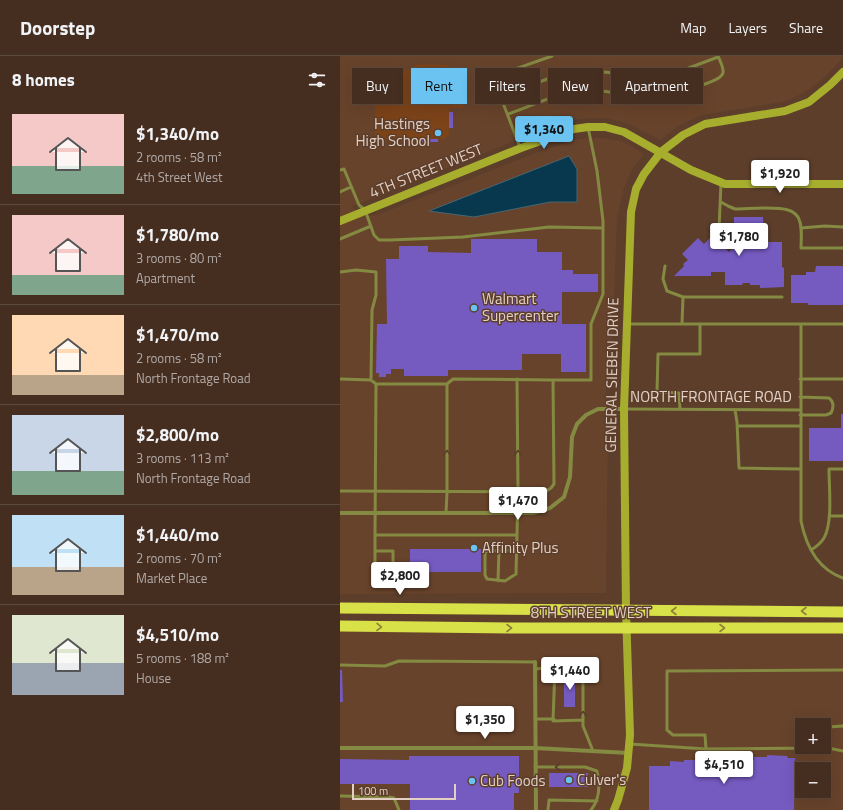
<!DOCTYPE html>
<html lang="en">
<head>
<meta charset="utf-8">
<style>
  :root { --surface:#452e20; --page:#4f3a2d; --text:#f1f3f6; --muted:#b0a8a5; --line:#5d4a3e; --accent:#6ac3f1 }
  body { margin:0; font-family:"Titillium Web",sans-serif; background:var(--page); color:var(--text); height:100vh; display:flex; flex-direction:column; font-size:15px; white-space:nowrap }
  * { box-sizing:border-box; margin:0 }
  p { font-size:13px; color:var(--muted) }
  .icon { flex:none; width:22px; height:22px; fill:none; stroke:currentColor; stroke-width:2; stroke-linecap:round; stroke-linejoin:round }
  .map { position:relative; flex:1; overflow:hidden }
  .side { display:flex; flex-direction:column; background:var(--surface); width:340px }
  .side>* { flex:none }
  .top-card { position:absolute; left:12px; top:12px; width:380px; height:36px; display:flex; gap:8px }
  .controls { position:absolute; left:455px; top:662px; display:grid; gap:8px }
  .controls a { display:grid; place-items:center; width:36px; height:36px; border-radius:0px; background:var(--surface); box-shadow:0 4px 16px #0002,0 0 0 1px var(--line); font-size:20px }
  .scale { position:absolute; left:12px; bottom:10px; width:104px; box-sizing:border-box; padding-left:4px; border:2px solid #e3d0c5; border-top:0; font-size:11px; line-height:14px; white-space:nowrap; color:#e3d0c5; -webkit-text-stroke:3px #5c3e2b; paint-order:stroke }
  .price { position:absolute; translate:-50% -34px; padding:0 9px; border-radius:4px; background:#fff; color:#222; font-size:13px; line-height:26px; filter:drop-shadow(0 1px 2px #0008) }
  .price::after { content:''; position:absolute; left:50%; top:24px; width:12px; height:9px; margin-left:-6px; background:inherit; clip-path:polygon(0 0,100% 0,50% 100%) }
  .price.selected { background:var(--accent); color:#111 }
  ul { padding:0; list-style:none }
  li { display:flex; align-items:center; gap:12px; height:100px; padding:0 12px }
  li+li { border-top:1px solid var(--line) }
  li span { display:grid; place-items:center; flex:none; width:112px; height:80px; border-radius:0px; color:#555 }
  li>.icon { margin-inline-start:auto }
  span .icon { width:48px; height:48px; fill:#fffc; stroke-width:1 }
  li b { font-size:17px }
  h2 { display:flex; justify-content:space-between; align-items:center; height:48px; padding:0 12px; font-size:17px }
  .tag { padding:0 14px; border-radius:0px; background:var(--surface); box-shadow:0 4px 16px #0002,0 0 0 1px var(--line); font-size:14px; line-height:36px }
  .tag.selected { background:var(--accent); color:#111 }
  header { display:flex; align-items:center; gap:24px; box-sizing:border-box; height:56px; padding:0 20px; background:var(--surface); border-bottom:1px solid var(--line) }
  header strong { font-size:19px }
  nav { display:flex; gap:22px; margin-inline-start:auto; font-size:14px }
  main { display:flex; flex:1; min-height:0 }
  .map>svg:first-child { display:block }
</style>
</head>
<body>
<header>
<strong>Doorstep</strong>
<nav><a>Map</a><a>Layers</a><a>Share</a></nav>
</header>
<main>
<section class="side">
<h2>8 homes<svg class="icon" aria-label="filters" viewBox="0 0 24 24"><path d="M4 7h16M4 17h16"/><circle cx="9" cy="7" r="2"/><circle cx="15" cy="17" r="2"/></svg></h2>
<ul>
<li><span style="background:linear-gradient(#f6c9c9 65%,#7fa58c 0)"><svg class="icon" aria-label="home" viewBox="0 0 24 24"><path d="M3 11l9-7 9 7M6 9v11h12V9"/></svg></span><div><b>$1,340/mo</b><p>2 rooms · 58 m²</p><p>4th Street West</p></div></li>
<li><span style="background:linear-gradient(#f6c9c9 75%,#7fa58c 0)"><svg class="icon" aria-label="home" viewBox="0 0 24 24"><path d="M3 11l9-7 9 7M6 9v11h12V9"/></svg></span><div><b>$1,780/mo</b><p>3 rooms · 80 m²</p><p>Apartment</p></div></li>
<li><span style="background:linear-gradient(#ffd9b3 75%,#b9a48a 0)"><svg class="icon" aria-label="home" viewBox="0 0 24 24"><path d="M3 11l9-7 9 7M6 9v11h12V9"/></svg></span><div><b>$1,470/mo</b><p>2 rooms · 58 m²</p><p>North Frontage Road</p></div></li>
<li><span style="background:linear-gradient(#c9d6e8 70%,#7fa58c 0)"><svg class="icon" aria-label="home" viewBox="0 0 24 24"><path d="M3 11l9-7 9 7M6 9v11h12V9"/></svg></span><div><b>$2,800/mo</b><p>3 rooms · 113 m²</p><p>North Frontage Road</p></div></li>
<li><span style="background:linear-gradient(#bfe0f5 65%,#b9a48a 0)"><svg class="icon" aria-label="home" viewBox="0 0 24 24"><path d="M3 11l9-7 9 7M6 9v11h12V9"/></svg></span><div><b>$1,440/mo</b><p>2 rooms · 70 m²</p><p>Market Place</p></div></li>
<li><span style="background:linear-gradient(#dfe7d0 60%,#9aa5b1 0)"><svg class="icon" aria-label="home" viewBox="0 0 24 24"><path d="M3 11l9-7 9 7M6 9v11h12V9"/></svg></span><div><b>$4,510/mo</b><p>5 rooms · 188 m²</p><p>House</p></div></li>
</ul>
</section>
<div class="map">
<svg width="503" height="754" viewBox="0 0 503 754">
  <rect width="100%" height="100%" fill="#5c3e2b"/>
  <path fill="#68432b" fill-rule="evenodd" d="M0,0H502L500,5L484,22L464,37L443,46L362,59L338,70L320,84L287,67L266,62H248L232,64L177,84L12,150L21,160L37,159L193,98L238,83L261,82L282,85L298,94L303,99L291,115L283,135L277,163L273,269L266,332L268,371L266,537L0,538Z
    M0,570L503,572V754H0ZM462,669H484V691H462ZM462,713H484V735H462Z"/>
  <path fill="#7c4319" d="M81,8L109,9V26H124L123,52H109V78L104,83H35C35,73 34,63 35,54C37,31 60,14 81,8Z"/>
  <path fill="#07384d" stroke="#496671" d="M229,100L237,113V146H210L134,161L89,155Z"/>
  <path fill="#755ac0" d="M109,56H113V72H109Z
    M82,83H98V86H82Z
    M394,161H423L424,186H442V211L444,212V231L420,232V229H410V227H403L402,229H385V216H371V220H334L344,210L343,208L348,204L342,198L358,182L364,188L372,180L389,196L394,191Z
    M131,183H197V196H222V214H233V218H258V236H222V268H246V316H221V298H182V314H108V320H64V313H51V318H46V321H39V317H36L37,268H47L46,203H59V190H88V196L131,197Z
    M476,210H503V249H468V247H451V219H466V216H475Z
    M501,358H503V405H469V372H501Z
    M70,493H141V516H70Z
    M0,614H2L3,646H0Z
    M224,619H235V651H224Z
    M427,699L447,700L448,702H455L454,754H309V710H330V705L344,706V704H414V701H427Z
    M69,700H179V737H174V754H70V728H0V703L69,704Z
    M209,717H248V731H209Z"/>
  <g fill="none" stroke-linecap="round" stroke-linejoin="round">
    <path stroke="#848a41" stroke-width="3" d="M161,41L220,18L241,14L308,20L338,16L378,1
      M168,58C192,50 216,37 243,34C261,33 279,38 297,40C321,41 345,36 368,27C372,25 381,23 383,17C384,12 380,5 378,0
      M180,91L156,29C156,24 157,21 161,18L212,0
      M0,114L4,113L19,149L25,154L34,179L39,184H50L123,181L209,171L262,172
      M0,136L11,131
      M381,146L388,150L395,153C408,153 436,150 448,154C452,155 455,157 458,161C463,170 461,182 461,192H503
      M461,172L485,170L503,171
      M379,173L381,127
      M0,183L31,170
      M325,210L323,223L327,235L343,241L342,268
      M0,216L16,214L36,216V239L32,254L31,324
      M343,241H442
      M289,268H503
      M461,268V465C466,490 477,513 503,522
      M0,323L31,324L36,328H107L113,323L213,324L214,428L211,432L205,436L0,435
      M460,323H503
      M213,324H251V268L263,238V165L257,115L248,71
      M36,328L35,479H177L178,436L177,323
      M284,353L460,354
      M340,353L339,337L317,336L318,298H360V268
      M395,354L397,366L399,412L460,413
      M460,359H486L491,357C494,351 494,346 489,342L460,341
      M397,370H460
      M106,457L107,436V328
      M489,460H503
      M35,479V518L53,519V495H35
      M176,494L147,495L145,497V519L147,523L165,525L176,518L177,479
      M471,494C476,491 481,487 484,482C493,466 489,432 489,413H503
      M158,525L159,494
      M0,609L45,610L59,605L195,606
      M195,613L215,611
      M195,663H214
      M243,664L213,665L215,611L243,612V670L253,695
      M290,688L366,693L488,692L503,695
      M488,692V671L503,670
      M366,693L365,679H333L327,674V615L503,614
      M195,711H245L257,715C260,728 260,743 251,754
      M0,740L49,741L54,742L59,754
      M208,754L209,744L257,745"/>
    <path stroke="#848a41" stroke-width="4" d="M0,457H193L210,452L224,441L230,421L232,381L237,368L246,359L258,353H284
      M195,606L196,754
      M0,692H195L289,697"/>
    <path stroke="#a7ae2e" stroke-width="8" d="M0,165L181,92L234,73L248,71H265L284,76L351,114L385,128H503
      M274,754L278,744L287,712L290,679L286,555L284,353L291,156L296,133L304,118L321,96L343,79L365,68L445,55L469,46L490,29L503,16"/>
    <path stroke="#d8e248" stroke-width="11" d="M0,552L503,556
      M0,570L171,572H503"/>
  </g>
  <defs><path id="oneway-chevron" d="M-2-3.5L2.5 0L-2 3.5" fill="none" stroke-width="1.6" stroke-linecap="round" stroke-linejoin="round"/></defs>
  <g stroke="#5c3e2b">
    <use href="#oneway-chevron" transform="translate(107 397) rotate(-90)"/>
    <use href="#oneway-chevron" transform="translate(178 397) rotate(-90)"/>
    <use href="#oneway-chevron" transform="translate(243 658) rotate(-90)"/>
    <use href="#oneway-chevron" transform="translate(218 711) rotate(180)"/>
  </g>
  <g stroke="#8e8037">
    <use href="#oneway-chevron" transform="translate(334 555) rotate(-180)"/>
    <use href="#oneway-chevron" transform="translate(464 555) rotate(-180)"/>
    <use href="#oneway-chevron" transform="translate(39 571) rotate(1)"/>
    <use href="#oneway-chevron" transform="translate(169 572)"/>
    <use href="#oneway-chevron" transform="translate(382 572)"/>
  </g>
  <g fill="#6ac3f1" stroke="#5c3e2b" stroke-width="1.5">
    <circle cx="98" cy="77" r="4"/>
    <circle cx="134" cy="252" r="4"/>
    <circle cx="134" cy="492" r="4"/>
    <circle cx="229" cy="724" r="4"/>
    <circle cx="132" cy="725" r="4"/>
  </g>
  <g text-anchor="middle" stroke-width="3" stroke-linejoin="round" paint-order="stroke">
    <g font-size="15" fill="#e3d0c5" stroke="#5c3e2b" text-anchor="start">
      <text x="90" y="73" text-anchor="end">Hastings<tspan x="90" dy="17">High School</tspan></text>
      <text x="142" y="248">Walmart<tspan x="142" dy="17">Supercenter</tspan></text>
      <text x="142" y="497">Affinity Plus</text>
      <text x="237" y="729">Culver's</text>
      <text x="140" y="730">Cub Foods</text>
    </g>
    <g font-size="15" fill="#e3d0c5" stroke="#5c3e2b">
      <text transform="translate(86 115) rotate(-22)" y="5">4TH STREET WEST</text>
      <text transform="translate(272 319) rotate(-89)" y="5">GENERAL SIEBEN DRIVE</text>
      <text x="371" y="346">NORTH FRONTAGE ROAD</text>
      <text x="251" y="562">8TH STREET WEST</text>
    </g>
  </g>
</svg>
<div class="controls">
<a>+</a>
<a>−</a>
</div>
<div class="scale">100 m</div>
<b class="price selected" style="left:204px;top:94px">$1,340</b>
<b class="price" style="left:440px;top:138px">$1,920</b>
<b class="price" style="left:399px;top:201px">$1,780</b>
<b class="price" style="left:178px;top:465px">$1,470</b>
<b class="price" style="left:60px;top:540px">$2,800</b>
<b class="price" style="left:230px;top:635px">$1,440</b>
<b class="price" style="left:145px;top:684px">$1,350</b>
<b class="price" style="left:384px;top:729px">$4,510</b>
<div class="top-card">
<a class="tag">Buy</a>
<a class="tag selected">Rent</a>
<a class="tag">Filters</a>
<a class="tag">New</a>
<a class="tag">Apartment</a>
</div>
</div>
</main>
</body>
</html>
